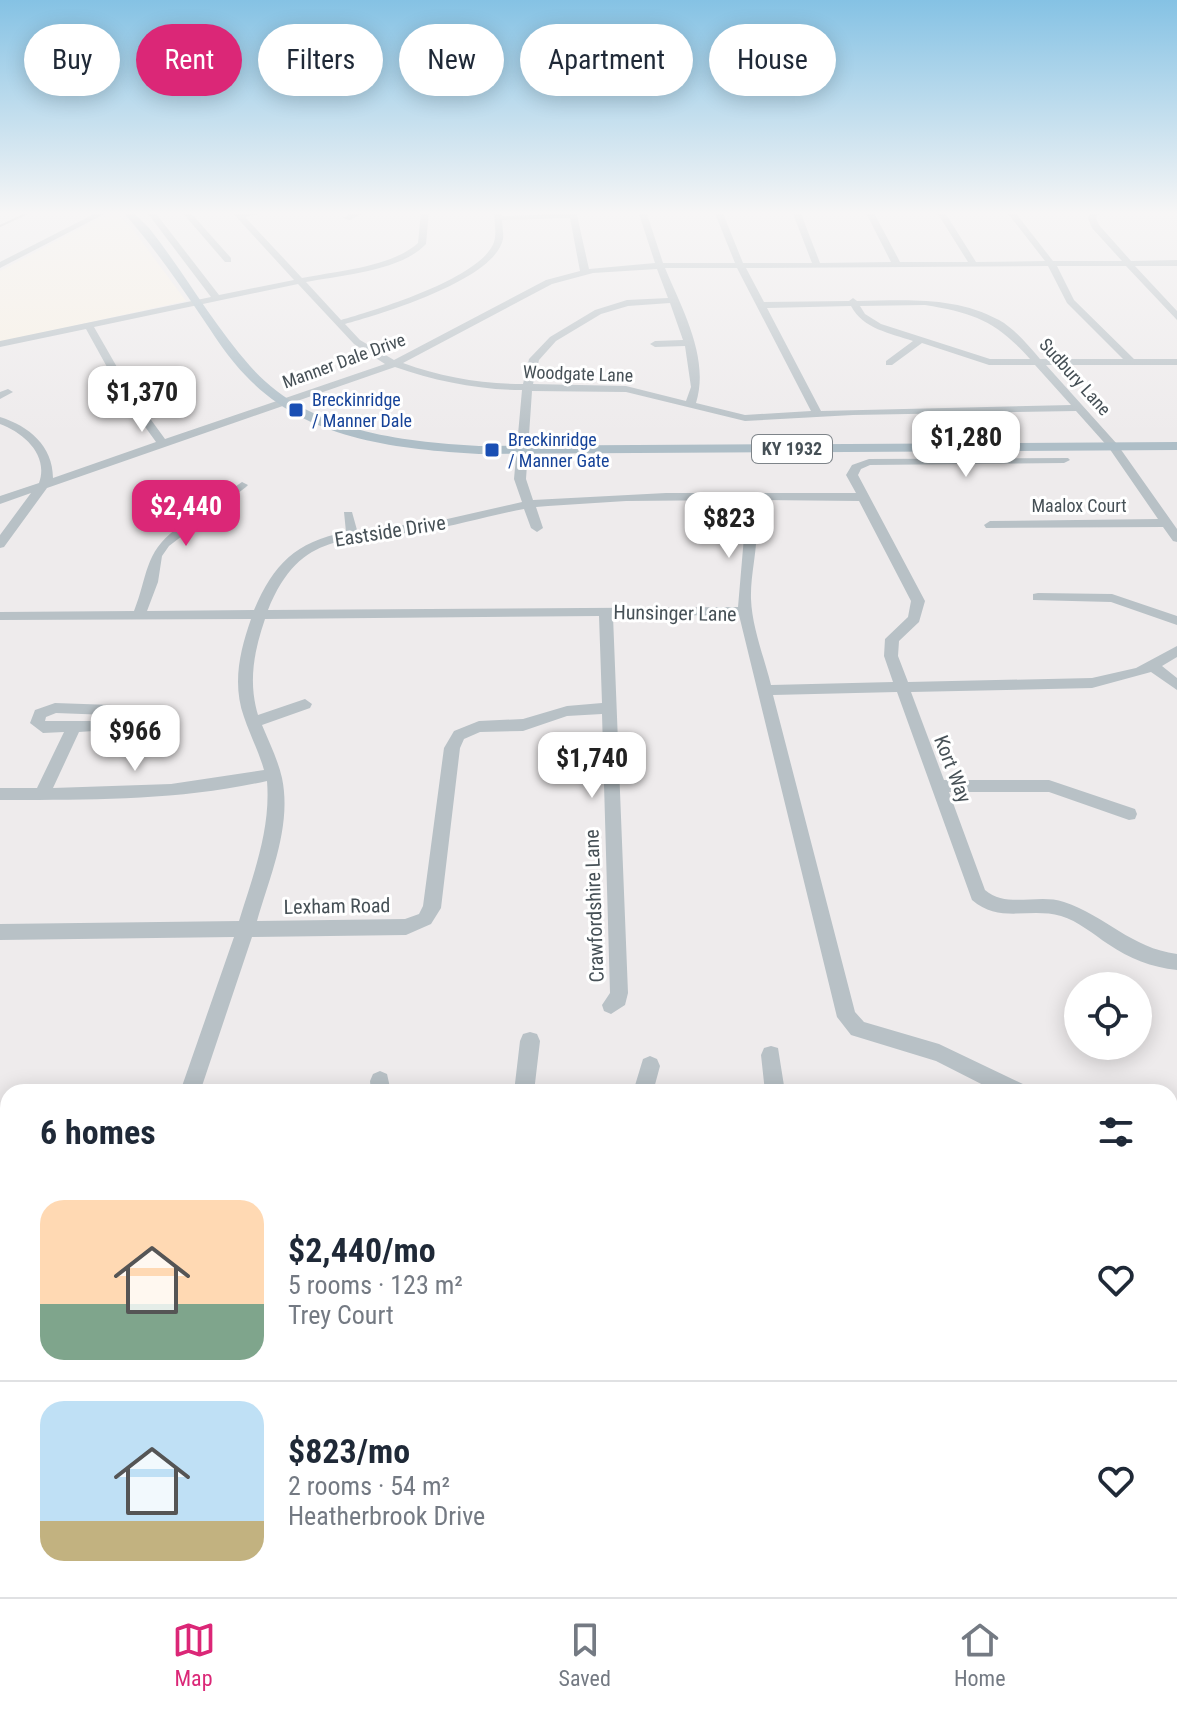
<!DOCTYPE html>
<html lang="en">
<head>
<meta charset="utf-8">
<style>
  :root { --surface:#fff; --page:#f6f6f7; --text:#1f2937; --muted:#747a83; --line:#e0e1e3; --accent:#db2777 }
  body { margin:0; font-family:"Roboto Condensed",sans-serif; background:var(--page); color:var(--text); height:100vh; display:flex; flex-direction:column; font-size:30px; white-space:nowrap }
  * { box-sizing:border-box; margin:0 }
  p { font-size:26px; color:var(--muted) }
  .icon { flex:none; width:44px; height:44px; fill:none; stroke:currentColor; stroke-width:2; stroke-linecap:round; stroke-linejoin:round }
  .map { position:relative; flex:1; overflow:hidden }
  .sheet { position:absolute; left:0px; top:1084px; width:1178px; height:514px; display:flex; flex-direction:column; background:var(--surface); border-radius:24px 24px 0 0; box-shadow:0 4px 20px #0003 }
  .sheet>* { flex:none }
  .guide { position:absolute; left:24px; top:24px; width:1130px; height:72px; display:flex; gap:16px }
  .controls { position:absolute; left:1064px; top:972px; display:grid; gap:16px }
  .controls a { display:grid; place-items:center; width:88px; height:88px; border-radius:50%; background:var(--surface); box-shadow:0 4px 20px #0003; font-size:40px }
  .price { position:absolute; translate:-50% -68px; padding:0 18px; border-radius:16px; background:#fff; color:#222; font-size:26px; line-height:52px; filter:drop-shadow(0 2px 4px #0008) }
  .price::after { content:''; position:absolute; left:50%; top:48px; width:24px; height:18px; margin-left:-12px; background:inherit; clip-path:polygon(0 0,100% 0,50% 100%) }
  .price.on { background:var(--accent); color:#fff }
  ul { padding:0; list-style:none }
  li { display:flex; align-items:center; gap:24px; height:200px; padding:0 40px }
  li+li { border-top:2px solid var(--line) }
  li span { display:grid; place-items:center; flex:none; width:224px; height:160px; border-radius:24px; color:#555 }
  li>.icon { margin-inline-start:auto }
  span .icon { width:96px; height:96px; fill:#fffc; stroke-width:1 }
  li b { font-size:34px }
  h2 { display:flex; justify-content:space-between; align-items:center; height:96px; padding:0 40px; font-size:34px }
  .chip { padding:0 28px; border-radius:36px; background:var(--surface); box-shadow:0 4px 20px #0003; font-size:28px; line-height:72px }
  .chip.on { background:var(--accent); color:#fff }
  .menu { display:flex; justify-content:space-around; align-items:center; height:112px; border-top:2px solid var(--line); background:var(--surface); font-size:22px; color:var(--muted) }
  .menu a { display:grid; justify-items:center; gap:4px }
  .menu .on { color:var(--accent) }
  .map>svg:first-child { display:block }
</style>
</head>
<body>
<div class="map">
<svg width="1177" height="1597" viewBox="0 0 1177 1597">
  <rect width="100%" height="100%" fill="#eeebec"/>
  <path fill="#f8f1e5" d="M117,214L131,227L186,301L0,342V271L102,217Z"/>
  <path fill="#bee8c9" d="M1170,1201L1177,1207V1597H1009L1019,1590H1170Z"/>
  <g fill="none" stroke-linecap="round" stroke-linejoin="round">
    <path fill="#b8c1c6" fill-rule="evenodd" d="M100,211H110L0,268V262Z
      M146,211H154L219,295L294,280L231,211L241,213L269,211L245,217L302,278C337,271 392,267 418,243L421,211H429L426,244C401,271 342,275 306,282L341,320C376,310 482,278 494,242C497,233 494,220 494,211H502V216L569,214L568,211H576L589,269L655,263L638,211H646L663,263H735L714,211H722L743,263H812L792,211H800L820,263L891,262L865,211H873L900,262H968L936,211H944L976,262L1045,261L1006,211H1014L1053,261H1122L1092,228L1088,218L1092,211H1100L1096,218L1099,225L1131,261L1177,260V266H1135L1177,311V320L1126,266H1057L1074,300L1134,359H1177V365H1046L1117,444L1177,529V542L1173,541L1163,527L986,528L984,525L990,521L1158,519L1109,448L1076,411L853,415L745,421L626,392L532,391L526,479L533,500L666,493H856L846,475L852,465L869,459L1068,458L1070,460L1064,463L870,465L861,469L858,475L925,601L919,622L899,641L898,656L908,682L1092,678L1136,668L1177,646V657L1162,666L1177,678V690L1151,672L1092,688L911,692L944,780H1049L1135,809L1137,814L1135,819L1129,820L1049,792H949L985,890C1007,909 1038,893 1064,902C1106,916 1131,948 1177,954V970C1151,967 1130,959 1108,944C1093,934 1078,921 1061,916C1029,907 1000,924 972,900L897,692L773,695L855,1012L864,1022L939,1044L1025,1085L1028,1092H997L936,1061L851,1035L837,1017L739,615L613,616L628,993L625,1005L611,1014L604,1011L602,1005L610,993L602,714L567,716L523,731L480,732L464,739L460,748L441,908L431,924L406,935L252,937L200,1092H180L234,937L0,940V924L239,921C253,875 271,830 267,781C178,801 90,800 0,800V788H37L64,732L43,733L30,723L35,710L55,703L112,705L117,706L125,716L108,730L79,732L53,788L171,784L264,770C259,752 250,735 244,717C232,683 240,651 251,619L0,620V612L134,611C148,576 144,553 176,529L143,519V513L147,512L183,523L242,482L248,485L246,487L169,546L162,556L158,582L147,611L254,610C274,564 295,542 346,532L344,512H352L357,530L434,522L522,502L514,479L522,390C479,390 435,381 395,367L47,488L4,547L0,548V535L31,493L0,504V496L39,483C49,455 24,433 0,424V417C29,426 53,446 53,478L156,442L123,396L86,329L0,347V341L211,297ZM570,218L580,271L546,280L394,360L360,340L345,324C381,314 495,280 503,239C504,234 502,226 502,220ZM1048,266L1067,303L1123,359H1040C1028,345 1015,329 999,320C956,296 905,300 857,301L853,298L849,301L764,302L746,268ZM665,268H737L811,411L745,415L696,403C710,358 682,309 665,268ZM657,269L668,298L627,300L595,310L550,337L529,359L523,384C482,384 441,377 403,363L552,284L593,273ZM298,284L354,344L385,364L165,439L133,395L94,327ZM670,303L683,340L655,341L650,344L655,347L685,346L691,387L686,401L626,386L533,384L539,360L556,341L601,314L628,306ZM925,305C974,313 996,321 1030,359H990L881,324L865,314L860,306ZM851,306C863,329 890,333 913,341L886,361V365H892L922,343L989,365H1035L1071,405L821,411L767,308ZM739,500L745,525L738,607L268,610C301,529 348,542 421,531C456,526 490,515 524,509L531,528L537,532L543,528L536,507L548,506L626,501ZM751,500L859,501L911,601L908,617L885,639L884,656L893,682L771,685C764,657 752,627 751,599C750,565 764,534 751,500ZM599,616L602,703L567,706L523,719L479,721L454,731L444,748L423,906L419,914L405,919L257,921C270,876 292,826 282,778C278,760 269,742 262,725L310,708L312,704L305,699L258,715C248,682 254,651 265,619ZM56,713L108,715L100,721H45L46,717Z
      M181,211H189L231,258V262H225Z
      M356,211H366L350,220L343,218Z
      M8,389L13,392L0,399V392Z
      M1038,593L1112,594L1177,616V625L1111,602L1033,600V594Z
      M530,1032L537,1034L540,1041L534,1092H514L520,1041L523,1034Z
      M771,1046L778,1048L785,1092H765L761,1055L764,1048Z
      M650,1056L657,1059L660,1066L653,1092H633L643,1059Z
      M380,1071L387,1074L391,1092H371L370,1081L373,1074Z
      M1170,1171L1177,1174V1198L1170,1195Z
      M0,1316L8,1317V1341L0,1340Z
      M8,1578V1590H26L24,1597H0L2,1580Z
      M233,1590H261L260,1597H232Z
      M502,1590H533L536,1597H505Z
      M790,1590H821L818,1597H787Z"/>
    <path fill="#aebec7" fill-rule="evenodd" d="M122,211H132L149,228C184,272 212,323 250,366C307,431 397,441 479,446L1177,442V450L479,454C397,449 307,440 247,377C228,358 214,335 199,313C175,278 151,243 122,211Z"/>
    <path stroke="#aeb2b5" stroke-width="2" d="M0,226L32,211"/>
  </g>
  <linearGradient id="sky" x2="0" y2="1"><stop stop-color="#85c2e4"/><stop offset="0.49" stop-color="#f7f6f6"/><stop offset="1" stop-color="#f7f6f6" stop-opacity="0"/></linearGradient>
  <rect width="1177" height="434" fill="url(#sky)"/>
  <g fill="#1a4fb4" stroke="#fff" stroke-width="3">
    <rect x="288" y="402" width="16" height="16" rx="4"/>
    <rect x="484" y="442" width="16" height="16" rx="4"/>
  </g>
  <g text-anchor="middle" stroke-width="6" stroke-linejoin="round" paint-order="stroke">
    <g font-size="18" fill="#465056" stroke="#fff">
      <text transform="translate(344 361) rotate(-20)" y="6">Manner Dale Drive</text>
      <text transform="translate(578 374) rotate(2)" y="6">Woodgate Lane</text>
      <text transform="translate(1075 377) rotate(48)" y="6">Sudbury Lane</text>
      <text x="1079" y="512">Maalox Court</text>
    </g>
    <g font-size="18" fill="#164399" stroke="#fff" text-anchor="start">
      <text x="312" y="406">Breckinridge<tspan x="312" dy="21">/ Manner Dale</tspan></text>
      <text x="508" y="446">Breckinridge<tspan x="508" dy="21">/ Manner Gate</tspan></text>
    </g>
    <rect fill="#fff" stroke="#7e8489" stroke-width="2" x="752" y="435" width="80" height="28" rx="6"/>
    <g font-size="18" font-weight="bold" fill="#465056">
      <text x="792" y="455">KY 1932</text>
    </g>
    <g font-size="20" fill="#465056" stroke="#fff">
      <text transform="translate(390 531) rotate(-9)" y="7">Eastside Drive</text>
      <text transform="translate(675 613) rotate(1)" y="7">Hunsinger Lane</text>
      <text transform="translate(953 769) rotate(69)" y="7">Kort Way</text>
      <text transform="translate(337 906) rotate(-1)" y="7">Lexham Road</text>
      <text transform="translate(594 906) rotate(-92)" y="7">Crawfordshire Lane</text>
    </g>
  </g>
</svg>
<div class="controls">
<a><svg class="icon" aria-label="locate" viewBox="0 0 24 24"><circle cx="12" cy="12" r="6"/><path d="M12 2v4M12 18v4M2 12h4M18 12h4"/></svg></a>
</div>
<b class="price" style="left:142px;top:434px">$1,370</b>
<b class="price" style="left:966px;top:479px">$1,280</b>
<b class="price on" style="left:186px;top:548px">$2,440</b>
<b class="price" style="left:729px;top:560px">$823</b>
<b class="price" style="left:135px;top:773px">$966</b>
<b class="price" style="left:592px;top:800px">$1,740</b>
<div class="guide">
<a class="chip">Buy</a>
<a class="chip on">Rent</a>
<a class="chip">Filters</a>
<a class="chip">New</a>
<a class="chip">Apartment</a>
<a class="chip">House</a>
</div>
<section class="sheet">
<h2>6 homes<svg class="icon" aria-label="filters" viewBox="0 0 24 24"><path d="M4 7h16M4 17h16"/><circle cx="9" cy="7" r="2"/><circle cx="15" cy="17" r="2"/></svg></h2>
<ul>
<li><span style="background:linear-gradient(#ffd9b3 65%,#7fa58c 0)"><svg class="icon" aria-label="home" viewBox="0 0 24 24"><path d="M3 11l9-7 9 7M6 9v11h12V9"/></svg></span><div><b>$2,440/mo</b><p>5 rooms · 123 m²</p><p>Trey Court</p></div><svg class="icon" aria-label="heart" viewBox="0 0 24 24"><path d="M12 20l-8-8c-3-5 5-10 8-4 3-6 11-1 8 4z"/></svg></li>
<li><span style="background:linear-gradient(#bfe0f5 75%,#c2b280 0)"><svg class="icon" aria-label="home" viewBox="0 0 24 24"><path d="M3 11l9-7 9 7M6 9v11h12V9"/></svg></span><div><b>$823/mo</b><p>2 rooms · 54 m²</p><p>Heatherbrook Drive</p></div><svg class="icon" aria-label="heart" viewBox="0 0 24 24"><path d="M12 20l-8-8c-3-5 5-10 8-4 3-6 11-1 8 4z"/></svg></li>
</ul>
</section>
</div>
<nav class="menu">
<a class="on"><svg class="icon" aria-label="map" viewBox="0 0 24 24"><path d="M3 6l6-2 6 2 6-2v14l-6 2-6-2-6 2zM9 4v14M15 6v14"/></svg>Map</a>
<a><svg class="icon" aria-label="saved" viewBox="0 0 24 24"><path d="M7 4h10v16l-5-4-5 4z"/></svg>Saved</a>
<a><svg class="icon" aria-label="home" viewBox="0 0 24 24"><path d="M3 11l9-7 9 7M6 9v11h12V9"/></svg>Home</a>
</nav>
</body>
</html>
